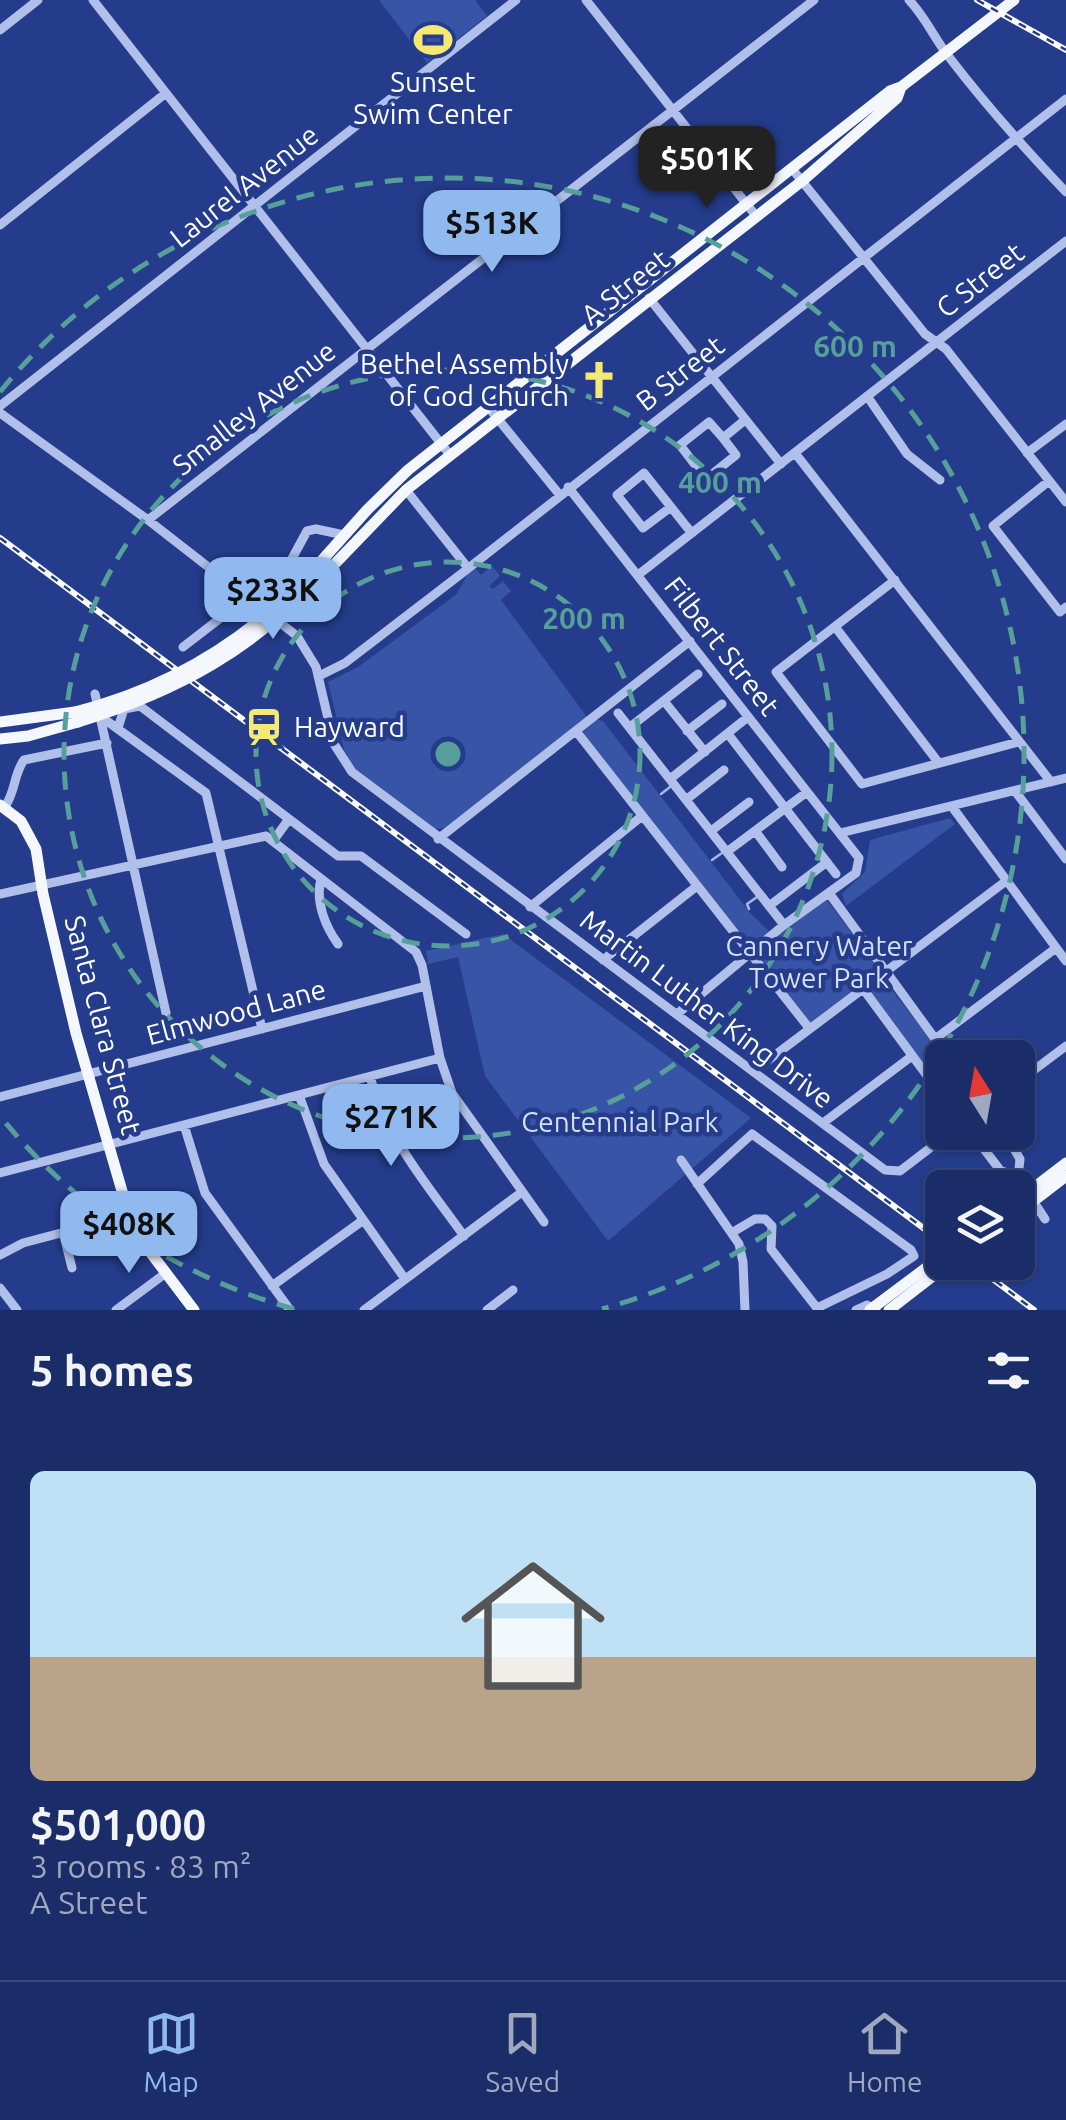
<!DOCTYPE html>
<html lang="en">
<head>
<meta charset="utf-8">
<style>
  :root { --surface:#1b2d68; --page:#24356e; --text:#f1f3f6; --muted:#a0a8c0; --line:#39497c; --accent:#90b9f0 }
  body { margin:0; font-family:Ubuntu,sans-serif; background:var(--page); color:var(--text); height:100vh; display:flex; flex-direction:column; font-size:38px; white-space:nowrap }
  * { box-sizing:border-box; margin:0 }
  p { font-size:32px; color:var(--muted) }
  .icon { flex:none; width:55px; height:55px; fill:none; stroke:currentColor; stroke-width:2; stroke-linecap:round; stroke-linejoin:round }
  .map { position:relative; height:1310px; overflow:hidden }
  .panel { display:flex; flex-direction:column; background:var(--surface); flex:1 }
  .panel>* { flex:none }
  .needle { width:65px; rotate:349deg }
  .fabs { position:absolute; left:925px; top:1040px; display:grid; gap:20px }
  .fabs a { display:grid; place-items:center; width:110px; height:110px; border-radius:15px; background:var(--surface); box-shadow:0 2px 8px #0004,0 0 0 2px var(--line); font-size:50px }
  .price { position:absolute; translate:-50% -85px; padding:0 22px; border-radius:20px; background:var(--accent); color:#111; font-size:32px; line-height:65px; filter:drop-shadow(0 2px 5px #0008) }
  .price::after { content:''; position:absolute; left:50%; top:60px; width:30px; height:22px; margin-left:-15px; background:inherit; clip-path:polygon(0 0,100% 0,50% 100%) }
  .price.active { background:#222; color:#fff }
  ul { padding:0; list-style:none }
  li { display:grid; align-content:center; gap:20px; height:530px; padding:0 30px }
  li span { display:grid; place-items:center; height:310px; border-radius:15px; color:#555 }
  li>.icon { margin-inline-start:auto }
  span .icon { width:180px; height:180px; fill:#fffc; stroke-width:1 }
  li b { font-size:42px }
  h2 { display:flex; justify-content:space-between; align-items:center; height:120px; padding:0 30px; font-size:42px }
  .tabs { display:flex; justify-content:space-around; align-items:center; height:140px; border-top:2px solid var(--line); background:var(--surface); font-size:28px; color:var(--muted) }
  .tabs a { display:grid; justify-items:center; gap:5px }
  .tabs .active { color:var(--accent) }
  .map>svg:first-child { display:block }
</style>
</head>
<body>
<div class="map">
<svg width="1066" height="1310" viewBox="0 0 1066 1310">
  <rect width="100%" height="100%" fill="#243c8b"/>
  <path fill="#3854a7" d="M379,0H475L487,16L427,63Z
    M472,565L481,575L492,566L500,576L489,586L493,589L503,581L511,591L501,600L587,717L445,828L436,829L353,767L344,749L328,682L358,667L457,594Z
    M595,719L603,721L751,914L770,932L755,944H747L741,937L587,740L583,731Z
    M950,818L955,824L846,906L842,894L865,872L870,840Z
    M826,899L881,971L811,1023L757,953Z
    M503,934L751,1118L608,1241L485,1076L458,957L428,964L426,951Z
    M885,981L944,1057L942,1090L872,995L873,987Z"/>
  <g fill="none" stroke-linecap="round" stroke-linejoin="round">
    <path stroke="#a5b8eb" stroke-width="2.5" d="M661,794L670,787
      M712,860L722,853
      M749,909L747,904L757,897"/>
    <path stroke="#b1c0ea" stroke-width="9" d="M93,0L450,455
      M586,0L756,216
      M909,0C926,18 934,38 949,57C985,104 1025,149 1066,192
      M0,30L38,0
      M793,170L925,334L946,349L1066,502
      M0,225L166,93
      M649,298L781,464
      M867,396L907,454L940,480
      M0,406L516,0
      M489,408L559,494
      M0,413L148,520L297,636L316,667L334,744L352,772L885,1170L900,1171L951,1132
      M723,438L736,455L706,479L680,445L709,422L723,438L745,420
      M795,453L1051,782
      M1027,453L1066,424
      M1049,481L993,526L1060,612L1066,607
      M568,487L859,858L856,873L784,925L677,1014
      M406,490L468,568
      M671,507L643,528L617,495L644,473L686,526L692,533
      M148,520L814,0
      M638,575L1066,241
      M895,580L776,672L862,784L1018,742
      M836,628L938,762
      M183,647L288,566L307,531L316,529L344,535
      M319,676L345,663L461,574L1066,99
      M95,694L166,1013
      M664,701L705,752
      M618,713L784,925
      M100,716L206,793L262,1029
      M630,727L698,674
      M118,728L124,709L140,706L338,856H361L466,934
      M576,731L809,1028
      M687,731L722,704
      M728,734L836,874
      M670,779L748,717
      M1015,791L1066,859
      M687,799L724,770
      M4,808C16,792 13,775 24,760L107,743
      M953,808L1066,961
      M711,831L749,802
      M756,832L782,867
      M840,833L1066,778
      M438,839L690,641
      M273,841L289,819
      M728,851L807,792
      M321,879C315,901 325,926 338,944
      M829,893L949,1058
      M0,894L266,836L416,952L422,965L440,1058L452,1093L544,1222
      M769,906L827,862
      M530,907L642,816
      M603,960L697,886
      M864,990L942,1096
      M935,1039L1056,948
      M754,1071L1006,881
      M370,1077C388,1140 426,1183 464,1236
      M1018,1082L1066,1046
      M299,1095L324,1164L405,1279
      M0,1097L426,986
      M823,1123L912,1056
      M184,1125L205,1193L290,1310
      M971,1132L1000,1170L1018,1178L1045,1219
      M1004,1132L1020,1159L1018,1178
      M681,1160L739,1244L743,1262L745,1310
      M0,1173L440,1058
      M697,1184L752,1134L911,1250L914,1256L887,1274L817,1308L771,1249L772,1226L765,1219H755L733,1232
      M63,1232L72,1268
      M0,1255L23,1243L129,1215
      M272,1286L362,1221
      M0,1288L17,1310
      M116,1310L166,1273
      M364,1310L522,1192
      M487,1310L513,1290
      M856,1310L867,1305L876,1309"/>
    <path stroke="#f5f7fe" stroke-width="11" d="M316,567L367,510L408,470L890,91L901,87L1014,0
      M327,572L406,490L802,181L897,98L901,87
      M0,722L75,712
      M0,739L28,736L78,722
      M0,805L21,821L36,849L43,894L76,1033L129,1215L141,1240L194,1310
      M889,1310L951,1262"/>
    <g stroke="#fff" stroke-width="6">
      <path id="rail" d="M977,0L1066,50
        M0,538L942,1242
        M970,1262L1034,1310"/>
    </g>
    <use href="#rail" stroke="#243c8b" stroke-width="2.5" stroke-dasharray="8" stroke-linecap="butt"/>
    <path stroke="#f5f7fe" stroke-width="11" d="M75,712C170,688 250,639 316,567
      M78,722C181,690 251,650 327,572
      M1018,1200L1066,1163
      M1018,1213L1066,1176
      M870,1310L942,1256"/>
  </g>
  <g fill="none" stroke="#579f9a" stroke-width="5" stroke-dasharray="18 12">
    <circle cx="448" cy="754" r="192"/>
    <circle cx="448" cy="754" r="384"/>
    <path d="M294 1309A576 576 0 0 1 0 1116M0 392A576 576 0 1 1 602 1309"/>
  </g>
  <defs>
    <g id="stadium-bare" transform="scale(3)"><path d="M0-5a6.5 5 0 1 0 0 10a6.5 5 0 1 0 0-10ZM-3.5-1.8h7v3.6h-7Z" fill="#f5e974" stroke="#243c8b" stroke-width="2.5" paint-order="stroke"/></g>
    <g id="church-bare" transform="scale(3)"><path d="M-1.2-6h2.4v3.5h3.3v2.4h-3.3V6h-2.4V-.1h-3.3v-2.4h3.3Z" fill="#f5e974" stroke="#243c8b" stroke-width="2.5" paint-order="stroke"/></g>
    <g id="station-bare" transform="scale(3)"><path d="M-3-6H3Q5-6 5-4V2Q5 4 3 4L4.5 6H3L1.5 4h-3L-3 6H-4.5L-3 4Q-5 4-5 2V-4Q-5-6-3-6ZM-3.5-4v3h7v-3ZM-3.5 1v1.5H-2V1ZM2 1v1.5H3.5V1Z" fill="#f5e974" stroke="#243c8b" stroke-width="2.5" paint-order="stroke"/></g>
  </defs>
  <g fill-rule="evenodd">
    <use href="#stadium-bare" x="433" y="40"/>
    <use href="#church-bare" x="599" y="380"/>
    <use href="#station-bare" x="264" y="727"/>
  </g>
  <g text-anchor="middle" stroke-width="9" stroke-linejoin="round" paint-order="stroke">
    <g font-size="28" fill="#fff" stroke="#243c8b">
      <text x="433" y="92">Sunset<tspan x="433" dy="32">Swim Center</tspan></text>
      <text x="569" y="374" text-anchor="end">Bethel Assembly<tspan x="569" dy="32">of God Church</tspan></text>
      <text x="294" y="737" text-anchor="start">Hayward</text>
    </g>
    <g font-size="28" fill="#fff" stroke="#243c8b">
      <text transform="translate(244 186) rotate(-38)" y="10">Laurel Avenue</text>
      <text transform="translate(980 280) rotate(-38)" y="10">C Street</text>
      <text transform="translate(625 287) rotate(-38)" y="10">A Street</text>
      <text transform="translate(680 373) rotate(-38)" y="10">B Street</text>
      <text transform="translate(254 408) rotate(-38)" y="10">Smalley Avenue</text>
      <text transform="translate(722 646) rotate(52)" y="10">Filbert Street</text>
      <text transform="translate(707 1009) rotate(37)" y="10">Martin Luther King Drive</text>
      <text transform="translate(236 1012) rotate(-15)" y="10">Elmwood Lane</text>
      <text transform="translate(103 1025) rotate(75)" y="10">Santa Clara Street</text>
    </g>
    <g font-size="28" fill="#d5def8" stroke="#243c8b">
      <text x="819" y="956">Cannery Water<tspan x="819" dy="32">Tower Park</tspan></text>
      <text x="620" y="1132">Centennial Park</text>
    </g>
  </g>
  <circle cx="448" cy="754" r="15" fill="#579f9a" stroke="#243c8b" stroke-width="5"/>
  <g font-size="30" text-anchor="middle" font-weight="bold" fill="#579f9a" stroke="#243c8b" stroke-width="9" stroke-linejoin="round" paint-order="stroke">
    <text x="855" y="357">600 m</text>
    <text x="720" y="493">400 m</text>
    <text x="584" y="629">200 m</text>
  </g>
</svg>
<div class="fabs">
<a><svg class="needle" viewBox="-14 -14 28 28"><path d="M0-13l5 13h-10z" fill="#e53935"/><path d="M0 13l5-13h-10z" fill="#a0a8c0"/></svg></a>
<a><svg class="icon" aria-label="layers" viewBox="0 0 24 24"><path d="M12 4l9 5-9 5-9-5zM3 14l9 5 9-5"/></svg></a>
</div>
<b class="price active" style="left:707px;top:211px">$501K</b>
<b class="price" style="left:492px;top:275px">$513K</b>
<b class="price" style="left:273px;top:642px">$233K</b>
<b class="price" style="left:391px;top:1169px">$271K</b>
<b class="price" style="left:129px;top:1276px">$408K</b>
</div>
<section class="panel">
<h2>5 homes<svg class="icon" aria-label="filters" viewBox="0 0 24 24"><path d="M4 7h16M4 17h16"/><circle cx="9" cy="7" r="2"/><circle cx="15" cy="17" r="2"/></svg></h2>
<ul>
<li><span style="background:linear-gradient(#bfe0f5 60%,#b9a48a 0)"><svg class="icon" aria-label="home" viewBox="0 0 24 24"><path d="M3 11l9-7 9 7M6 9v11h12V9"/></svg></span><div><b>$501,000</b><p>3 rooms · 83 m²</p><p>A Street</p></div></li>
</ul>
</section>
<nav class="tabs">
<a class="active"><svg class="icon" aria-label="map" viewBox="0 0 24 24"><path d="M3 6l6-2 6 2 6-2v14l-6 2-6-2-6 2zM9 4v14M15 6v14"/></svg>Map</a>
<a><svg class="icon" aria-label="saved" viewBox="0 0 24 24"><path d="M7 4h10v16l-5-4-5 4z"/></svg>Saved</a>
<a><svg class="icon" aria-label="home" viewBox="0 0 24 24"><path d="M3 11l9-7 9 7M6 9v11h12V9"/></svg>Home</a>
</nav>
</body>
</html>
